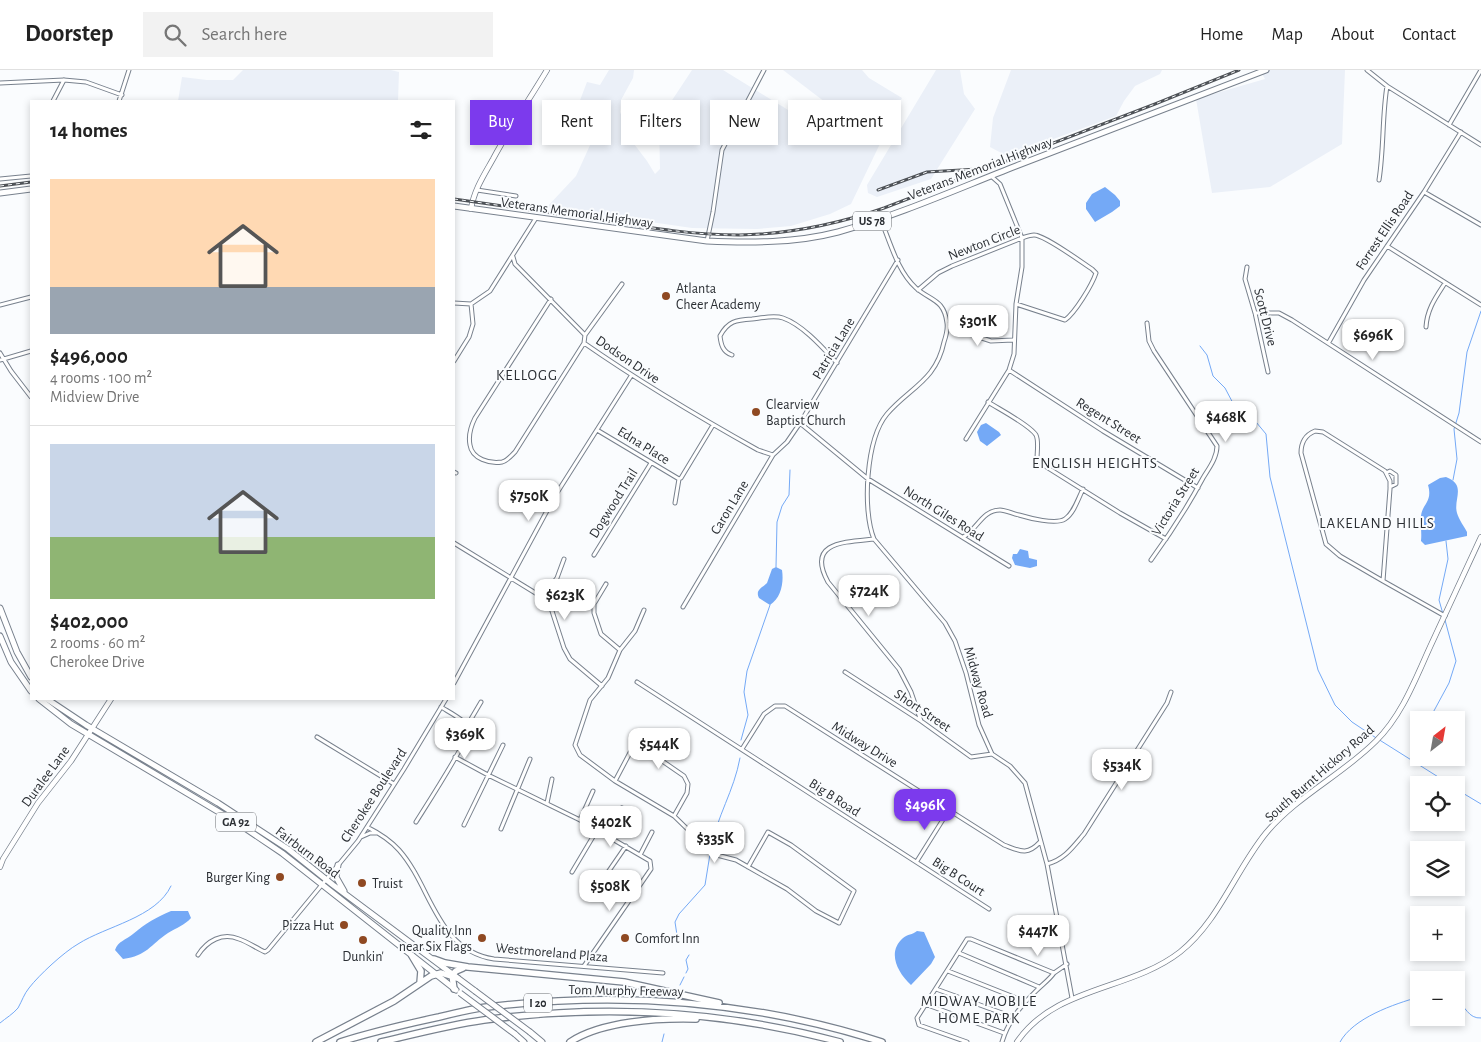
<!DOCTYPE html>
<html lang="en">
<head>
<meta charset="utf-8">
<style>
  :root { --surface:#fff; --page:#f2f2f2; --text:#222; --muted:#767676; --line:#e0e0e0; --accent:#7c3aed }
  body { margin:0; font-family:"Alegreya Sans",sans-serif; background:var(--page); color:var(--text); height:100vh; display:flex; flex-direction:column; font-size:19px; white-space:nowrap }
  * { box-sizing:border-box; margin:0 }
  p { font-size:16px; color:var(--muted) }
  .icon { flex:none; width:28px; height:28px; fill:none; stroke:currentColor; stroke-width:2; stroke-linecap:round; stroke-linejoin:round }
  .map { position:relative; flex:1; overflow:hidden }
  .panel { position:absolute; left:30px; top:30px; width:425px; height:600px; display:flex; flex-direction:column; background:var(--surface); border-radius:0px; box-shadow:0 2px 8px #0003 }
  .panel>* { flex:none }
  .guide { position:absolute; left:470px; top:30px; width:475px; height:45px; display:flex; gap:10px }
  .needle { width:32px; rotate:31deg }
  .tools { position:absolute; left:1410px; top:641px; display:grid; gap:10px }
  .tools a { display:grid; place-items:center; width:55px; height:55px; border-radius:0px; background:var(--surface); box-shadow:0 2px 8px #0003; font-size:25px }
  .price { position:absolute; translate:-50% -42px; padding:0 11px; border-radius:10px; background:#fff; color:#222; font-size:16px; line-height:32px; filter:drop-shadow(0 1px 2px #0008) }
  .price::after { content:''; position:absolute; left:50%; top:30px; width:15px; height:11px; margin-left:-8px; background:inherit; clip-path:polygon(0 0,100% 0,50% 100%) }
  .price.selected { background:var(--accent); color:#fff }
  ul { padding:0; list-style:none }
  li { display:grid; align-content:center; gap:10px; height:265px; padding:0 20px }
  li+li { border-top:1px solid var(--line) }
  li span { display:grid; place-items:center; height:155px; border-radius:0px; color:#555 }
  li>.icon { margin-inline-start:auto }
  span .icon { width:90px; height:90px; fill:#fffc; stroke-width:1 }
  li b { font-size:21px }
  h2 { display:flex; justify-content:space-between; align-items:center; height:60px; padding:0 20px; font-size:21px }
  .pill { padding:0 18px; border-radius:0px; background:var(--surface); box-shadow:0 2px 8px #0003; font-size:18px; line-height:45px }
  .pill.selected { background:var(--accent); color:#fff }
  header { display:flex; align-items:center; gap:30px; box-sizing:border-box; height:70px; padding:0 25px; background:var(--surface); border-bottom:1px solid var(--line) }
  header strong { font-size:24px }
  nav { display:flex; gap:28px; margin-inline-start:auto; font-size:18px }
  .search { width:350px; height:45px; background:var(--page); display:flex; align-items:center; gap:12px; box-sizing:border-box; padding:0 18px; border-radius:0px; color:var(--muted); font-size:19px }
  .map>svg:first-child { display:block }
</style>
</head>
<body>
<header>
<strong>Doorstep</strong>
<div class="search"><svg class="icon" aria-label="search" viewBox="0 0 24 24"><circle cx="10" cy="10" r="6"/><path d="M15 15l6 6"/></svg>Search here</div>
<nav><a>Home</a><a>Map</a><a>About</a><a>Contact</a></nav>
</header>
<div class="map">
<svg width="1481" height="972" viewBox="0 0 1481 972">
  <rect width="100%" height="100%" fill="#fafcfe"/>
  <path fill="#ebf0f8" d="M243,0H391L399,2L398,31H178L182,7L207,10H233Z
    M609,0H634L633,8L621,30L620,42L631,70L647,91L655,104L660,99L659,50L692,0H723L811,54L825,32L783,0H862L869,8L902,28L851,134L830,144L791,156L757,159L692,158L547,137L576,106L591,73L566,67L587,12L600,15Z
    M936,0H960L964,24L975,39L931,109L877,127L868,123L867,115Z
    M1011,0H1162L1160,4L1135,16L1124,31L1116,46L1007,86L990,77L993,48Z
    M1260,0H1345L1342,74L1270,117L1212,123L1196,29L1265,9Z"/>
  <path fill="#74a9f6" d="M1105,117L1115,125L1120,131V136L1112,142L1095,152L1086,139V133L1092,124Z
    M986,353L999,362L1001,365L987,376L980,371L977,362L981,355Z
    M1446,407C1467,415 1453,429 1457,443C1459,450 1464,456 1467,462V466L1425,475L1421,471C1422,461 1420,454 1421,446C1422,434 1433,432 1428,415L1440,408Z
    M1020,479L1028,481L1029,488L1037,490V496L1030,498L1015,495L1012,488L1013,484H1017Z
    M776,497L782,500C784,513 781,528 770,535L759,528C755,520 762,518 767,513L772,499Z
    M171,841H188L191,848C185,855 176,858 168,863C150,875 147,886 123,889L115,880C118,871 126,870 133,864C146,853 155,848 171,841Z
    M917,861L924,862L935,887L931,894L911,915C897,902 887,882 903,868C908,864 912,865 917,861Z"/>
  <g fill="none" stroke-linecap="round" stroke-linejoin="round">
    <path stroke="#74a9f6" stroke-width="1" d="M1200,276L1207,285L1213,306L1225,318L1235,337L1245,345L1256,352L1266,364L1270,407L1318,600L1335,635L1352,652L1370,664L1451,715
      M1453,410L1457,389L1454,359L1459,343L1467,282L1481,241
      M776,497L777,452L782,436L789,425L790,400
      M1443,544L1439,530L1448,489L1446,471
      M1429,650L1449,613L1456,591L1445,550
      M741,670L748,645L744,622L747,601L770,535
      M1412,690L1414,673L1419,666
      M1456,719L1481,734
      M711,778C717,746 734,721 740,688
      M677,865L675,852L679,844L705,815L710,784
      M686,903L688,899L686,890L689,885
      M680,915L684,907
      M1456,930C1466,936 1468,949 1481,948
      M0,953C6,948 13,944 18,938C22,931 24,924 29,918C39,905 64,882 78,874C106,856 156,848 171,816
      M662,972L664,964
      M1340,972C1353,948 1394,934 1419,927"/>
    <g stroke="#78818d" stroke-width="5">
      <path id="street" d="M1367,0L1387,16L1481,75
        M0,13L64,10L86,12L122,25
        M53,31L64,10
        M119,31L129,0
        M1449,55L1481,0
        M0,109L31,106
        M1379,110C1384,78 1382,47 1387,16
        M477,120L516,126
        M1424,122L1481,155
        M880,148C890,171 897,201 916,218C931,231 944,229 947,253C948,259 946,266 944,272C936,311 909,318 887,344C866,369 862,440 874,469L945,553L955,571L966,603L979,655L992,684L1010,696L1025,713L1047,794L1072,928
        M707,171L713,142L722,80L764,0
        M1387,176L1481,235
        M513,187L515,194L585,265L584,273C640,312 699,347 758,380L773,385
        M1247,197L1245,209L1255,243L1268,302
        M918,220L938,203L952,196L1022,168C1025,167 1030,165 1034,165C1045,165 1081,192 1092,199L1096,203C1092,215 1075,243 1065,250L1016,234
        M551,229L475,348C471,356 468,365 470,375C472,389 490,394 502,392C507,391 511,386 515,382L584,273
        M454,233L471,234L490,221L536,148
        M0,235L31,227
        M1255,243H1279L1292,250L1481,372
        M1147,253L1149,271L1154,281L1217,376C1217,388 1209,398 1203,408C1188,436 1170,464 1151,490
        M948,257L991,271L1013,270
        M1426,257C1427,239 1436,227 1445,213
        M585,265L622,214
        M1329,272L1364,210L1424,122L1461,62
        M0,283L11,301L31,327
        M732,285C723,282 721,275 720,266C728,251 736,250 752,249C761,248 774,245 783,248C803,255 823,278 837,293
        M0,290L31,281
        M454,291L469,267L473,254L471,234
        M1009,300L1103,361L1198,418
        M988,332C999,339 1030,355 1036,365C1039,371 1037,382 1037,389L1040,393L1120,443L1166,469
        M800,353L868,409L1009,496
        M597,360L679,409
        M1315,361L1323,362L1385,401L1390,411V419L1383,511L1340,486L1326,474L1301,383C1301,373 1305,365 1315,361Z
        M966,369L1009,300L1014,284L1016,234L1022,197V168L1000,114L991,106
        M454,402L456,403
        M1386,403L1390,401L1396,405V414L1390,417
        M675,433L679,409L681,408L713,355
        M963,467C977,460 982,440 1000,440C1006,440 1013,444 1019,445C1029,448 1056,455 1065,449C1074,443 1078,429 1083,419
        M874,469C844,472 806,472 828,512L899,599L911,622L921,651
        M454,473L542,527L551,538L564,578L570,589L602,616
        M594,485L651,393
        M1383,511L1445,546
        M606,514L594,534V543L601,564L620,580
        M542,527L557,508L564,489
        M683,537L773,385L787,372L800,353L898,190
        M644,540L635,561L620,580L608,608L590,630L575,675L580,685L615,711L674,746L713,784L736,790L787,819L816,841L839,853L854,821L791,775L768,762L748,797
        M845,602L921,651L971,687L992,684
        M637,612L989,839
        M454,613L555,426L631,306
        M467,654L471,649L481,632
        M317,667L394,714
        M742,679L764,644L775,636H785L1004,775C1020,781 1027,786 1040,772
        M455,687L488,705L580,750L650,791L651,799L584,896
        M615,711L633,677L655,686L684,706L688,714L687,723L674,746
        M547,733L552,709
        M580,750L593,721
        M416,752C424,739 471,667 469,658C467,651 447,641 441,637
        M464,755L503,675
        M367,757C379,763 390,770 399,780C432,817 436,880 494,889L663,903
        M501,759L530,689
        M606,765L622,738
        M361,767L370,763H376
        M640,785L652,762
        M917,791L949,740
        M1047,794C1064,790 1073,777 1084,764L1167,633L1171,622
        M572,802L597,760
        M593,824L626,776
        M959,883L1039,917
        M198,885C207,871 222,862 239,869C248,872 256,878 265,882L268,880L358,771L404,699L446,629
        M948,901L1024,931
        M1054,903L1067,894
        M936,919L1013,947
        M925,934L1004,963
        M967,972L919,955L917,948L967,869H971L1054,903C1049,910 1043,914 1037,920C1021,935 1008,951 1002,972"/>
    </g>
    <g stroke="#78818d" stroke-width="6">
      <path id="secondary" d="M471,139C474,120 484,105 493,89C509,59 529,30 547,0
        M0,797L3,789L38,733L71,691L111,629
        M1017,972C1055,916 1130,921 1180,882C1219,851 1235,801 1266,763C1297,726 1342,705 1376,671C1402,645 1415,610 1430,577C1447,540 1464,504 1481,467"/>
    </g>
    <g stroke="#78818d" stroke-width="7">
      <path id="primary" d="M0,123L31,119
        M454,136L707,171C750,173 796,173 838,162C899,145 957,119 1016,96C1099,64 1183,32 1266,0
        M0,538L17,582L31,607
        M0,566L11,592L31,621
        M39,629L71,654L239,754L282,783L456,920
        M47,629L86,655L218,733L288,779L333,815L475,921
        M338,795L336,807L344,821
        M530,962L542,972
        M515,964L524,972"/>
    </g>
    <g stroke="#78818d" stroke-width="8">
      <path id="highway" d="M412,886L421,901L420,913
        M434,889L445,893L468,897L624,912L719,933
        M454,919L452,905L456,901L463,898
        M316,972L394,931L431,906L441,903L457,908
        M340,972C372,962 406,954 439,947C455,943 471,939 487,937C620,921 754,931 882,972
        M381,972C415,964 449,955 484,950C603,934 725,941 840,972
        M570,972C602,951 658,948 696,949"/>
    </g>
    <use href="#street" stroke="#fff" stroke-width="3"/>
    <use href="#secondary" stroke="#fff" stroke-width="4.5"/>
    <use href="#primary" stroke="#fff" stroke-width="5"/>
    <use href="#highway" stroke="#fff" stroke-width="5.5"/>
    <g stroke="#4e5257" stroke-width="3">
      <path id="rail" d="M0,116L31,112
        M878,120L927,102L978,99
        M454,129C505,136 556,144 608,151C651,158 695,165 739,165C789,164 838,154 884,138L1155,34L1239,0"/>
    </g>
    <use href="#rail" stroke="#fafcfe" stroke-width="1" stroke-dasharray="4" stroke-linecap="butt"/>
    <g stroke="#78818d" stroke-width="7" stroke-linecap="butt">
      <path id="primary-bridge" d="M475,921L530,962
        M460,923L515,964"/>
    </g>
    <use href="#primary-bridge" stroke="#fff" stroke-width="5"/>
  </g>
  <g fill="#8f4922" stroke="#fafcfe" stroke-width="2">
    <circle cx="666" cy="226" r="5"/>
    <circle cx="756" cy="342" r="5"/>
    <circle cx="280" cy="807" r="5"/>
    <circle cx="362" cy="813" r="5"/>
    <circle cx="344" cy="855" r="5"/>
    <circle cx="482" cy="868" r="5"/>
    <circle cx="625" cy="868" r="5"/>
    <circle cx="363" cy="870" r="5"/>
  </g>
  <g text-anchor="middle" stroke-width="4" stroke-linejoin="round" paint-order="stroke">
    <g fill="#fafcfe" stroke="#696c71" stroke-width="1">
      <rect x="853" y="141.5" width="38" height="19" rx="4"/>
      <rect x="216" y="742.5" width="40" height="19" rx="4"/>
      <rect x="524" y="923.5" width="28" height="19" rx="4"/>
    </g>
    <g font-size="12" font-weight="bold" fill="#2b2f34">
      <text x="872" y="155">US 78</text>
      <text x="236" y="756">GA 92</text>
      <text x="538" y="937">I 20</text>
    </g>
    <g font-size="14" fill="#2b2f34" stroke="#fafcfe">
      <text transform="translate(980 98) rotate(-21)" y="5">Veterans Memorial Highway</text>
      <text transform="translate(577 142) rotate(8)" y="5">Veterans Memorial Highway</text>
      <text transform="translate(1384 160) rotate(-56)" y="5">Forrest Ellis Road</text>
      <text transform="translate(984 172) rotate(-21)" y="5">Newton Circle</text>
      <text transform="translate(1266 247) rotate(76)" y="5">Scott Drive</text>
      <text transform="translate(833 278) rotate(-59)" y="5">Patricia Lane</text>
      <text transform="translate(628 289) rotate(34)" y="5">Dodson Drive</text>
      <text transform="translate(1109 350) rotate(32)" y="5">Regent Street</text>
      <text transform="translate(644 375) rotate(32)" y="5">Edna Place</text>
      <text transform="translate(1175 431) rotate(-58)" y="5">Victoria Street</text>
      <text transform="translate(613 433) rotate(-58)" y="5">Dogwood Trail</text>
      <text transform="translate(729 437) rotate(-59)" y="5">Caron Lane</text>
      <text transform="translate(944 443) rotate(32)" y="5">North Giles Road</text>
      <text transform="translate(979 612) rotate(74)" y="5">Midway Road</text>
      <text transform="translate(923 640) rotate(34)" y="5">Short Street</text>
      <text transform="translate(865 674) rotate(32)" y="5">Midway Drive</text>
      <text transform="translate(1319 703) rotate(-41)" y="5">South Burnt Hickory Road</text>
      <text transform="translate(45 706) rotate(-54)" y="5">Duralee Lane</text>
      <text transform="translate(373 725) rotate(-57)" y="5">Cherokee Boulevard</text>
      <text transform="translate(835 727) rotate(33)" y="5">Big B Road</text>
      <text transform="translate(308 782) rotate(37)" y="5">Fairburn Road</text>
      <text transform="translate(959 806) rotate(33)" y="5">Big B Court</text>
      <text transform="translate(552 882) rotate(5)" y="5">Westmoreland Plaza</text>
      <text transform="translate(626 920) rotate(1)" y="5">Tom Murphy Freeway</text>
    </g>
    <g font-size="14" fill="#2b2f34" stroke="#fafcfe" text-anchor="start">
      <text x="676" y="223">Atlanta<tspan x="676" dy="16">Cheer Academy</tspan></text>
      <text x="766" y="339">Clearview<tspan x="766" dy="16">Baptist Church</tspan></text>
      <text x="270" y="812" text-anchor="end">Burger King</text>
      <text x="372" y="818">Truist</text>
      <text x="334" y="860" text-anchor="end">Pizza Hut</text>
      <text x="472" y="865" text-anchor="end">Quality Inn<tspan x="472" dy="16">near Six Flags</tspan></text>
      <text x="635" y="873">Comfort Inn</text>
      <text x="363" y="891" text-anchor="middle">Dunkin'</text>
    </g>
    <g font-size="15" letter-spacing="1" fill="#2b2f34" stroke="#fafcfe">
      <text x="527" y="310">KELLOGG</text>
      <text x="1095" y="398">ENGLISH HEIGHTS</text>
      <text x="1377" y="458">LAKELAND HILLS</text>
      <text x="979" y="936">MIDWAY MOBILE<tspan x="979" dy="17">HOME PARK</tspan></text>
    </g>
  </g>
</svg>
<div class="tools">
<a><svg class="needle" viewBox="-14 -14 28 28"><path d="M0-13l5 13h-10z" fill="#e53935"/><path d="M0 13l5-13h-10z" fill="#767676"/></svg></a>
<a><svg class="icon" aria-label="locate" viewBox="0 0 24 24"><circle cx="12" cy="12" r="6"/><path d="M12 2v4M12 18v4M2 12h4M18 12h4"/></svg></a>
<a><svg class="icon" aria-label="layers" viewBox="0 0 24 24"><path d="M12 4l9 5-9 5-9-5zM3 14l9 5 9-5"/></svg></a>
<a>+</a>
<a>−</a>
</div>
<b class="price" style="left:978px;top:277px">$301K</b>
<b class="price" style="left:1373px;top:291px">$696K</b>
<b class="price" style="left:1226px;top:373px">$468K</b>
<b class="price" style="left:529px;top:452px">$750K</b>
<b class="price" style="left:869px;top:547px">$724K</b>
<b class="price" style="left:565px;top:551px">$623K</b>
<b class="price" style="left:465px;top:690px">$369K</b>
<b class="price" style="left:659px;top:700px">$544K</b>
<b class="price" style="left:1122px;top:721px">$534K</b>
<b class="price selected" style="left:925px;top:761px">$496K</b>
<b class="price" style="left:611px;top:778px">$402K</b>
<b class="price" style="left:715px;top:794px">$335K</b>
<b class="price" style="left:610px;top:842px">$508K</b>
<b class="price" style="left:1038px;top:887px">$447K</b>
<div class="guide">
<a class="pill selected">Buy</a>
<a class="pill">Rent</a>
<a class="pill">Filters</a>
<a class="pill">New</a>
<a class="pill">Apartment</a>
</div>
<section class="panel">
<h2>14 homes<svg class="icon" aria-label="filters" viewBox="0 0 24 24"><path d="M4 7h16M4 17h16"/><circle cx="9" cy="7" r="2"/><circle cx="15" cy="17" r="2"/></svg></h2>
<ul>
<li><span style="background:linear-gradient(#ffd9b3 70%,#9aa5b1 0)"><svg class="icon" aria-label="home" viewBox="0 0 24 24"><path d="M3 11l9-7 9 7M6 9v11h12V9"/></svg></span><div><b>$496,000</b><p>4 rooms · 100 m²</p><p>Midview Drive</p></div></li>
<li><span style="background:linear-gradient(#c9d6e8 60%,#8fb573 0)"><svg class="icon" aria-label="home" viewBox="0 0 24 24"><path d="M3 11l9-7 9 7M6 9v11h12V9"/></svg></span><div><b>$402,000</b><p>2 rooms · 60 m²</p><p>Cherokee Drive</p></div></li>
</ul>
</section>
</div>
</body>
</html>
